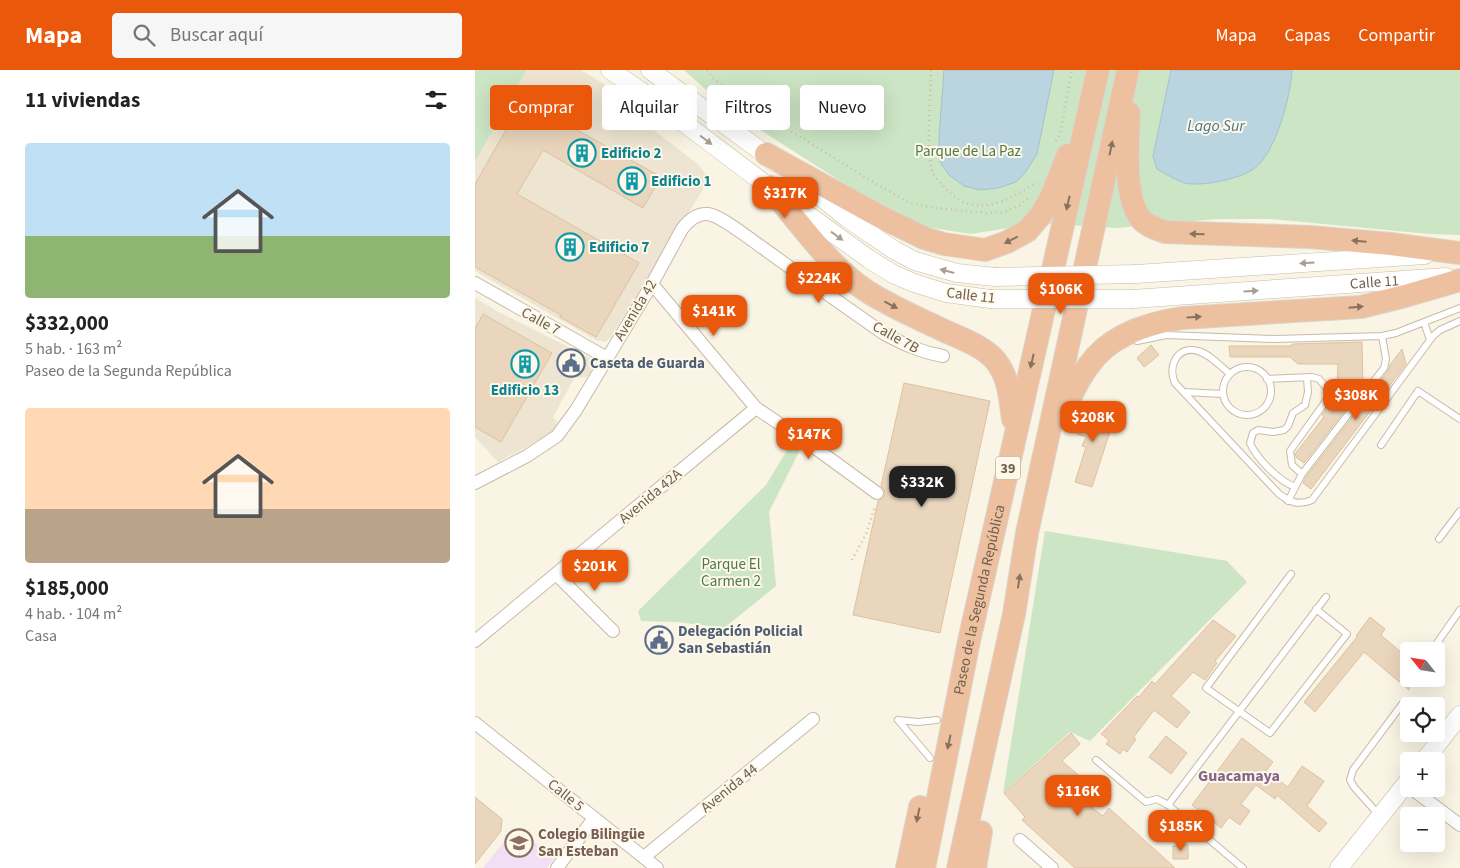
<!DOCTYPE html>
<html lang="es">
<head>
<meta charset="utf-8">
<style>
  :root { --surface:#fff; --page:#f6f6f6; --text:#222; --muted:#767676; --accent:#ea580c }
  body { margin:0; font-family:"Source Sans 3",sans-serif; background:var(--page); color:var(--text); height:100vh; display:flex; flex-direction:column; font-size:19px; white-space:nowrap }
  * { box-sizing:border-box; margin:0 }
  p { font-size:16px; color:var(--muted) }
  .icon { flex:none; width:28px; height:28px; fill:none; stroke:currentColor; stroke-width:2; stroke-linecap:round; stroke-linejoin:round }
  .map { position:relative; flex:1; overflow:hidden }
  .panel { display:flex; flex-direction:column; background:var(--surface); width:475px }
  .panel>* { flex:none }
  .top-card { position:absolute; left:15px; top:15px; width:475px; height:45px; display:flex; gap:10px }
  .needle { width:32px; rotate:300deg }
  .fabs { position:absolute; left:925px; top:572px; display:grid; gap:10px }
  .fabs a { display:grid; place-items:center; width:45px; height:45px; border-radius:5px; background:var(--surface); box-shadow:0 5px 20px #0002; font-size:25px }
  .price { position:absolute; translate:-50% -42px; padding:0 11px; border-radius:10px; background:var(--accent); color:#fff; font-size:16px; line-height:32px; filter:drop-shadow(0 1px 2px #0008) }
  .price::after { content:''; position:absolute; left:50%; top:30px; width:15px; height:11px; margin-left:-8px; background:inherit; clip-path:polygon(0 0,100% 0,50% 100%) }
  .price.current { background:#222; color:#fff }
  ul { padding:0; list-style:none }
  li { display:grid; align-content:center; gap:10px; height:265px; padding:0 25px }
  li span { display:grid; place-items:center; height:155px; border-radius:5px; color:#555 }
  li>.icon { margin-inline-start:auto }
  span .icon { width:90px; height:90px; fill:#fffc; stroke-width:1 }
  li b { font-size:21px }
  h2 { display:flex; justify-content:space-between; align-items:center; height:60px; padding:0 25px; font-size:21px }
  .tag { padding:0 18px; border-radius:5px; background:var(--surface); box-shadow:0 5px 20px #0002; font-size:18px; line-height:45px }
  .tag.current { background:var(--accent); color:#fff }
  header { display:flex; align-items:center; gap:30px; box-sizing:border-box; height:70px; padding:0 25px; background:var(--accent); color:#fff }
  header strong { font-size:24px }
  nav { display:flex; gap:28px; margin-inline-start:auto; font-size:18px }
  .search { width:350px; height:45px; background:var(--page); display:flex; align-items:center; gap:12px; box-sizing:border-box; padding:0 18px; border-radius:5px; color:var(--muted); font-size:19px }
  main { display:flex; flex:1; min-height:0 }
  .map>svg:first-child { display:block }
</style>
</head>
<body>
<header>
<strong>Mapa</strong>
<div class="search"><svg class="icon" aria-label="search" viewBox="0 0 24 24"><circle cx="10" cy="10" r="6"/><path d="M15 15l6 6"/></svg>Buscar aquí</div>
<nav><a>Mapa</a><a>Capas</a><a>Compartir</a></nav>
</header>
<main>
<section class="panel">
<h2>11 viviendas<svg class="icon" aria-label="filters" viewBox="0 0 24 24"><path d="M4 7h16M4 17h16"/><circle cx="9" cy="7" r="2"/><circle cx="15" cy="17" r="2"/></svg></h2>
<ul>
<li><span style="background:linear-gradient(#bfe0f5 60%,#8fb573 0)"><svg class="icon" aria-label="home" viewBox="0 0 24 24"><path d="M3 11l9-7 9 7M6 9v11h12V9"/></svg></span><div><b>$332,000</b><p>5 hab. · 163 m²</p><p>Paseo de la Segunda República</p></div></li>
<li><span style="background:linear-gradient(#ffd9b3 65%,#b9a48a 0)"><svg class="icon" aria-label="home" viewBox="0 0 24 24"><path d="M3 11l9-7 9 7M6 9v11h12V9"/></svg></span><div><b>$185,000</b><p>4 hab. · 104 m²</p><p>Casa</p></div></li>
</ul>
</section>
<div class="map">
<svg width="985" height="798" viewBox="0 0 985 798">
  <rect width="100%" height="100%" fill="#f9f4e3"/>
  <path fill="#ede4d1" d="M52,0H105L116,6L170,41L173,45L172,51L180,61L224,95L233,108L226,123L135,268L130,272L121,270L0,201V92Z
    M0,228L22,241L115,288L118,293V298L115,304L111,307L99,308L78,347L82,352L81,358L77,363L23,392L0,367Z"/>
  <path fill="#f1e0f5" d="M39,759L80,786L72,798H8Z"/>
  <path fill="#cce5c4" d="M0,0H52L0,92Z
    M209,0H985V165L954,164L796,149H742L640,158L566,153L496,164L438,155L362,109L251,38Z
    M316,374L325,380L294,442L301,516L249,558L203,552L166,551L163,541L291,415Z
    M570,461L752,491L772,512L615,671L595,662L528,723Z"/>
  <path fill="#bad4e0" stroke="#a2c2d1" d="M469,0H579L562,84L550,103L541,112L523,118L505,120L489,116L474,105L465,92L464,66Z
    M696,0H817C816,25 801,82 780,98C766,109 726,117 710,113C700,110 691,104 682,99L678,86Z"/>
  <path fill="#ead6bc" stroke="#ddc1a0" d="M45,28L186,107L168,138L68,80L42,124L164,193L121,267L85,247L86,245L0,197V114L31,60L28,58Z
    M8,244L77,283L26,372L0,357V259Z
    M887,272L888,317L829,393L821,387L820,384L849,347L847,345L866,318L862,315L863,294H823L815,287H755L754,276H815L818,274Z
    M676,275L684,285L669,297L662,288Z
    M927,279L931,294L836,419L828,413L831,407L913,301L915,295Z
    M429,313L515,331L465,563L378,545L403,431L408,428L410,424L409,419L406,416Z
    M611,337L640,346L617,417L600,412L611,377L607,376L611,367L602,364Z
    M895,547L910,559L906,565L934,589V620L889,582L840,642L829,632L882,567L881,566Z
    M738,550L761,566L740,591L742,593L730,610L718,602L696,626L715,642L702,658L679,640L658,668L661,669L652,682L648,679L645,684L631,674L634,670L626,664L662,626L664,627L677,611L680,614Z
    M596,663L605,674L587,691L624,723L615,736L628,746L634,738L700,798H600L547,750L550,747L529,723Z
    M691,666L712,683L696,704L674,687Z
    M767,668L798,692L791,701L813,717L827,696L849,711L832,736L852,753L844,762L802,725L800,729L781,715L766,734L775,741L765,755L754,747L746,758L717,735Z
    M0,727L27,749L26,761L0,794Z
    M713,775V789H698V776Z"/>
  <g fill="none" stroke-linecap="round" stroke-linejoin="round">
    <g stroke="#c7bba9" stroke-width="8">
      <path id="lane" d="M949,252L955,270
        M662,271L691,265L800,269L907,266L921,263L985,238
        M748 321a24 24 0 1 1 48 0a24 24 0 1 1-48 0Z
        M755,304C746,297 735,284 723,281C703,275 692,296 700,313L804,424C815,432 823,436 837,430L958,266L965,260L985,251
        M792,309L837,307L844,309L854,321L853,328L815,381L817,395L827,404L909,298L911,289L907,266
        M709,322L748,324
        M906,375L943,321L985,349
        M820,417C804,411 782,389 775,373L778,363L783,360L798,362L809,360L813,356L818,343L830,335L833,322L832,308
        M813,431L827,404
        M964,469L985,441
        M816,504L731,618L795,663L872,564L841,539
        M962,573L985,540
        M423,650L455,688
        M423,650L443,652L462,650
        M621,690L671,732L682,729L693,735L768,798
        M693,735L851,527
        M903,744L879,717L875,710L878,700L928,633"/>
    </g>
    <g stroke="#c7bba9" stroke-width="14">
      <path id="street" d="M0,213L132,288
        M177,214L281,338L343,380L402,423
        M0,413L52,386L82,366L101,340L177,214L207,159C213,151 222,143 233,144C247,146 276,170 288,178C328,207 368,235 408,263C428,274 445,282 468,286
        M81,504L138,561
        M0,571L281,338
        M0,653L182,798
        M937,719L985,755
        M545,770L577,798
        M169,787L338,649
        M82,798L119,748"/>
    </g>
    <g stroke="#c9bca7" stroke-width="19">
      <g id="secondary">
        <path d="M135,0L176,28L294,117L394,189L418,204L439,213L471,223L515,229"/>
        <path d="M175,0L301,92"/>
        <path d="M326,111L372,148L419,180L440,191L482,203L520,207"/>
        <path d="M661,204L950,185"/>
        <path id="s1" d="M658,229L971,207"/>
        <path d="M949,691L985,645"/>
        <path d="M864,798L934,710"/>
      </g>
    </g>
    <g stroke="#dad5d0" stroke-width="24">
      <g id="highway">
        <path d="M654,43C653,70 648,128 666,149C672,156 682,159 690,162L835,167L916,174L985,183"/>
        <path d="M291,84L402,145L449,168L469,174L510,180L532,172L552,161L566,145L576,127L593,85"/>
        <path d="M294,117C323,151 353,195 390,220C416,237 445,249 472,262C488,269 509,277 521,291C534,308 535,328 538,349"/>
        <path d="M588,342C596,326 603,309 614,295C635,265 673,253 707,248L886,237L930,226L985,210"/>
        <path d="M432,798L445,737"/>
        <path id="s2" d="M449,798L494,571L623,0"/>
        <path d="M483,798L539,544L552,463L653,0"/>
        <path d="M500,798L506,762"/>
      </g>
    </g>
    <path stroke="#d0bba2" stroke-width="2.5" stroke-dasharray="1 4" stroke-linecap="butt" d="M232,0L238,8L258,25L393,109L433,132L459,138L511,143L529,142L545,135L553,128
      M456,0C456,23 450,84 458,103C460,108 466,113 470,118C498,150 532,132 562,112
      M581,71L585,64L597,0
      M377,490L391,464L400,436"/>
    <use href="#lane" stroke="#fff" stroke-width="6"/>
    <use href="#street" stroke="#fff" stroke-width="12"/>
    <use href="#secondary" stroke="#fff" stroke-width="18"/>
    <use href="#highway" stroke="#edc1a0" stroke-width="22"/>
    <g stroke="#c9bca7" stroke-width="19" stroke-linecap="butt">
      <path id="secondary-bridge" d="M520,207L661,204
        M515,229H658"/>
    </g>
    <use href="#secondary-bridge" stroke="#fff" stroke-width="18"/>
  </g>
  <defs><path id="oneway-solid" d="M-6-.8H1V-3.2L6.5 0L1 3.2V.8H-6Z" transform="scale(1.25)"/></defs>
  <g fill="#a99e94">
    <use href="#oneway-solid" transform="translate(231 70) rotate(37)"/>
    <use href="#oneway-solid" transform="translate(362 166) rotate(36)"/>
    <use href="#oneway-solid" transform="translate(832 193) rotate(176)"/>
    <use href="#oneway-solid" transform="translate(472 201) rotate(-165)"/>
    <use href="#oneway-solid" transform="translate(776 221) rotate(-4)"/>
  </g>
  <g fill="#88725d">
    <use href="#oneway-solid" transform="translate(636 78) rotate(-78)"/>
    <use href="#oneway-solid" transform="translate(593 133) rotate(103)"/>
    <use href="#oneway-solid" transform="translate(722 164) rotate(-178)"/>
    <use href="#oneway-solid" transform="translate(536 170) rotate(153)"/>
    <use href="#oneway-solid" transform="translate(884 171) rotate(-175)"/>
    <use href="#oneway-solid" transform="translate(416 235) rotate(28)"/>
    <use href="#oneway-solid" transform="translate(881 237) rotate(-5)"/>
    <use href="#oneway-solid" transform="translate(719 247) rotate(-4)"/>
    <use href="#oneway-solid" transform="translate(557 291) rotate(103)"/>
    <use href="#oneway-solid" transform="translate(544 511) rotate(-81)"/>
    <use href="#oneway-solid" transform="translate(474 672) rotate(102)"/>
    <use href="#oneway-solid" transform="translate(443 745) rotate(102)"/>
  </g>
  <defs>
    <g id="building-ring" transform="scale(1.4375)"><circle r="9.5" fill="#fdf8e9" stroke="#0f9aa8" stroke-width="1.5"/><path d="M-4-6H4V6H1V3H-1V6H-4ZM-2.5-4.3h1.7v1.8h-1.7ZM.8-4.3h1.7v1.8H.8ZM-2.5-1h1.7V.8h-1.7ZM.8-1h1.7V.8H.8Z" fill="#0f9aa8"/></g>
    <g id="civic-ring" transform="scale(1.4375)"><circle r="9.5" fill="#fdf8e9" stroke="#5c6f8a" stroke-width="1.5"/><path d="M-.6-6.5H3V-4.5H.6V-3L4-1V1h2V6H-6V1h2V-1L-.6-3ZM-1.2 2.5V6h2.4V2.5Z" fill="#5c6f8a"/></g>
    <g id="university-ring" transform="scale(1.4375)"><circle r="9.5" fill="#fdf8e9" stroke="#8d6e63" stroke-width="1.5"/><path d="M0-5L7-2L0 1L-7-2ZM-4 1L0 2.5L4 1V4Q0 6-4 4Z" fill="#8d6e63"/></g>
  </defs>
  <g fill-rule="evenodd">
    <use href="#building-ring" x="107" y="83"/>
    <use href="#building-ring" x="157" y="111"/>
    <use href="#building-ring" x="95" y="177"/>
    <use href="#civic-ring" x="96" y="293"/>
    <use href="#building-ring" x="50" y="294"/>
    <use href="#civic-ring" x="184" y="570"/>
    <use href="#university-ring" x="44" y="773"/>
  </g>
  <g text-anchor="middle" stroke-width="4" stroke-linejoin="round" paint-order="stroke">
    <rect fill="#fdf8e9" stroke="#9a8c7b" stroke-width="1" x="520.5" y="386.5" width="25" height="23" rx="4"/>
    <g font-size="14" font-weight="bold" fill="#6f5e4c">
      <text x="533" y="403">39</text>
    </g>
    <g font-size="15" fill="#4f7948" stroke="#fdf8e9">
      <text x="493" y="86">Parque de La Paz</text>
      <text x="256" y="499">Parque El<tspan x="256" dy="17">Carmen 2</tspan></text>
    </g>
    <g font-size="15" font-weight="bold" fill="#0d838f" stroke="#fdf8e9" text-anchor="start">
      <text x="126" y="88">Edificio 2</text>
      <text x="176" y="116">Edificio 1</text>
      <text x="114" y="182">Edificio 7</text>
      <text x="50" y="325" text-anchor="middle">Edificio 13</text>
    </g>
    <g font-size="15" fill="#6f5e4c" stroke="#fdf8e9">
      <text dy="5" stroke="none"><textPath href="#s1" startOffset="242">Calle 11</textPath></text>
      <text transform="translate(496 225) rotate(7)" y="5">Calle 11</text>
      <text transform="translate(160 240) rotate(-59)" y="5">Avenida 42</text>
      <text transform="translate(66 251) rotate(29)" y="5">Calle 7</text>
      <text transform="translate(421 267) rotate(29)" y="5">Calle 7B</text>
      <text transform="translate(175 426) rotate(-40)" y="5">Avenida 42A</text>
      <text dy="5" stroke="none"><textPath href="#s2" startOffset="274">Paseo de la Segunda República</textPath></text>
      <text transform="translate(254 718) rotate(-39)" y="5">Avenida 44</text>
      <text transform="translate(91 725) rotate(39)" y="5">Calle 5</text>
    </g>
    <g font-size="15" font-weight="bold" fill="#4e5e75" stroke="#fdf8e9" text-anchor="start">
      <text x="115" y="298">Caseta de Guarda</text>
      <text x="203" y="566">Delegación Policial<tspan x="203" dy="17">San Sebastián</tspan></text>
    </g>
    <g font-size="15" font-weight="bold" fill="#785e54" stroke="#fdf8e9" text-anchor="start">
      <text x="63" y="769">Colegio Bilingüe<tspan x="63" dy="17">San Esteban</tspan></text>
    </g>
    <g font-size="16" font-style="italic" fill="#4c7386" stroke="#fdf8e9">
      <text x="741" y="61">Lago Sur</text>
    </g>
    <g font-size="16" font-weight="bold" fill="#84648b" stroke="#fdf8e9">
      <text x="764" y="711">Guacamaya</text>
    </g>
  </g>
</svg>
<div class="fabs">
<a><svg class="needle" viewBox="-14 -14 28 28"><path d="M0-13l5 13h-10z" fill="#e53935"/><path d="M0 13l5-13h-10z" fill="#767676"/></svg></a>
<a><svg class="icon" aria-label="locate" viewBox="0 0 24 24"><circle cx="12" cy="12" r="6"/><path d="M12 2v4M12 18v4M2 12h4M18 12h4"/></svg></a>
<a>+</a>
<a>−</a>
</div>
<b class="price" style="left:310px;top:149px">$317K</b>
<b class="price" style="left:344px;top:234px">$224K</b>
<b class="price" style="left:586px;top:245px">$106K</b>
<b class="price" style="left:239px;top:267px">$141K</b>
<b class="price" style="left:881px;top:351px">$308K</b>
<b class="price" style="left:618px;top:373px">$208K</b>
<b class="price" style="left:334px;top:390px">$147K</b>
<b class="price current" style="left:447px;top:438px">$332K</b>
<b class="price" style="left:120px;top:522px">$201K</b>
<b class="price" style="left:603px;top:747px">$116K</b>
<b class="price" style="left:706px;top:782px">$185K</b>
<div class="top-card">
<a class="tag current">Comprar</a>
<a class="tag">Alquilar</a>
<a class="tag">Filtros</a>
<a class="tag">Nuevo</a>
</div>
</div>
</main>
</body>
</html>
